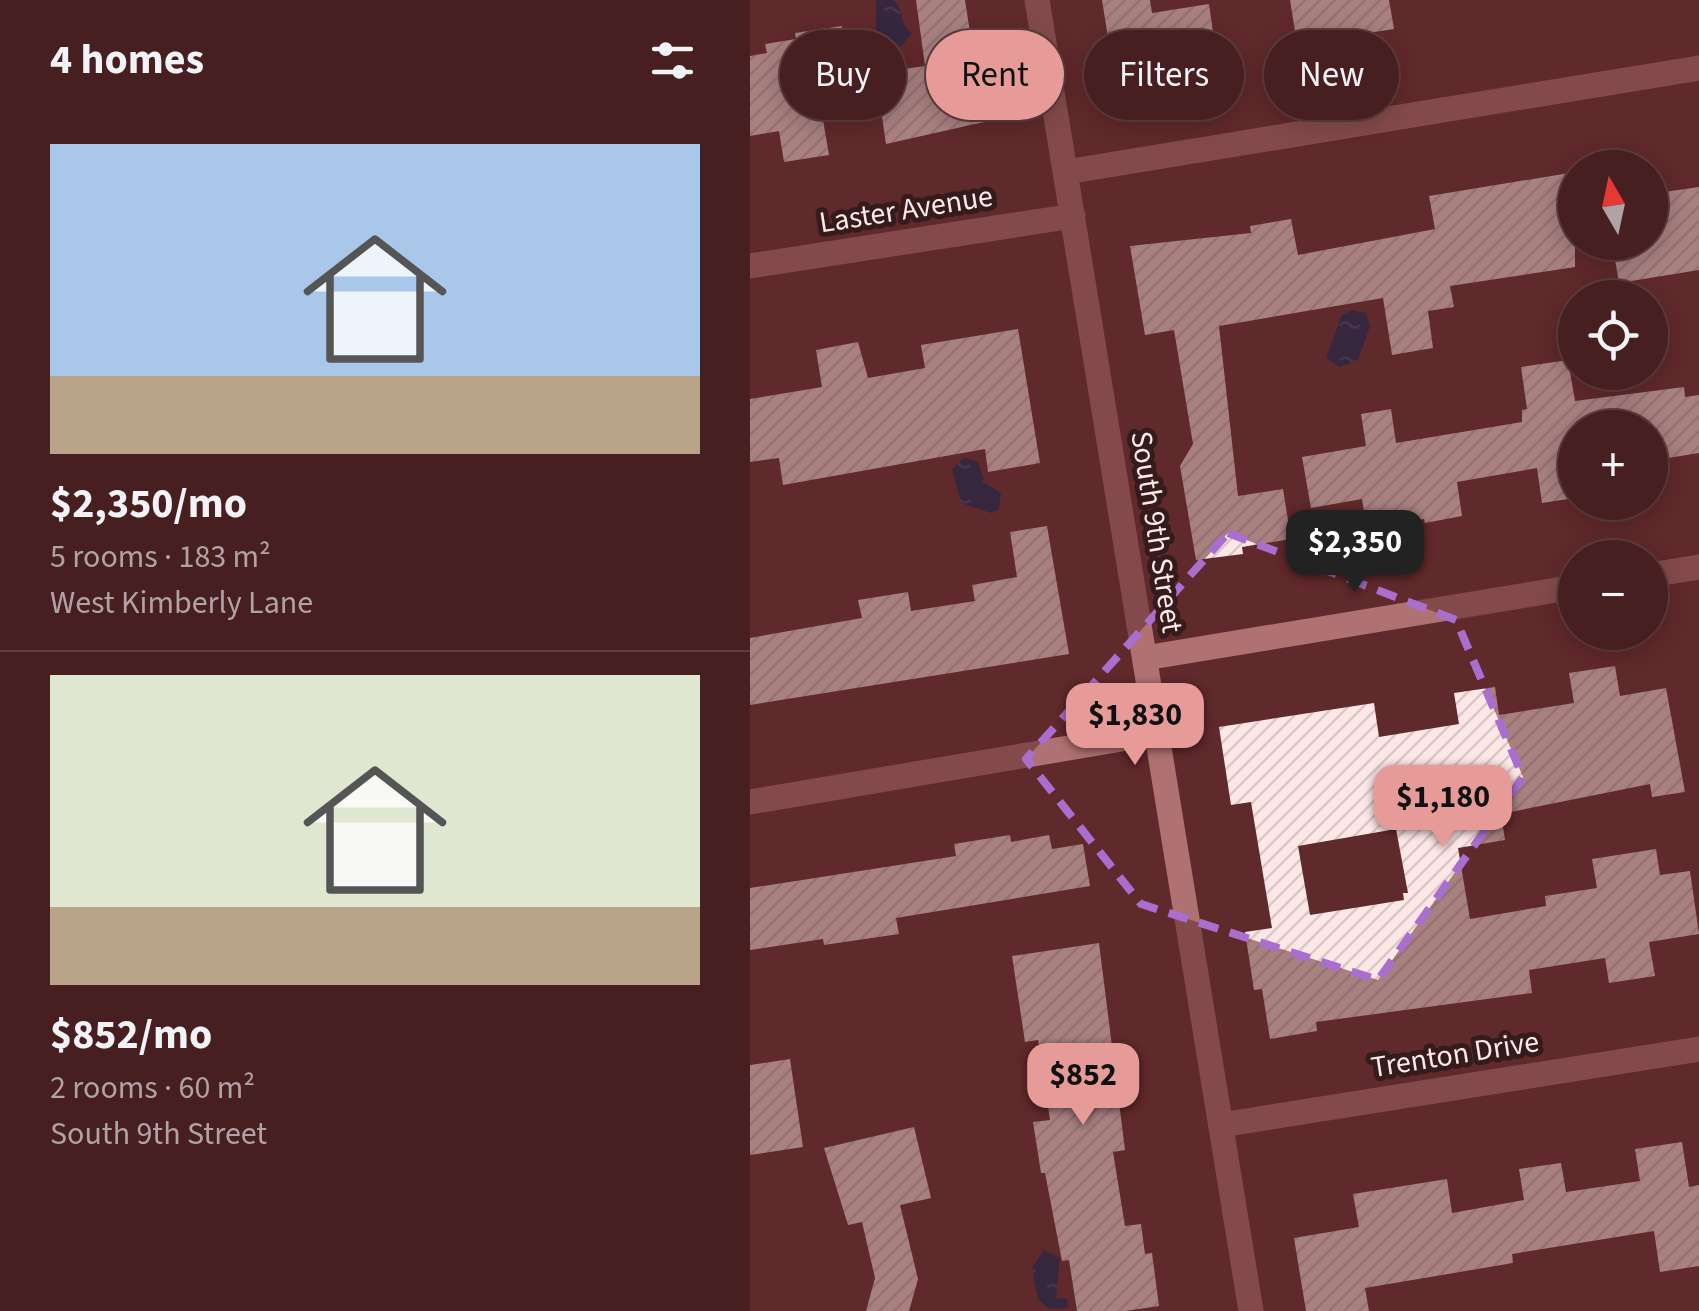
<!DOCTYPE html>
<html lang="en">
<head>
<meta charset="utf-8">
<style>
  :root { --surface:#481f21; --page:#4f272a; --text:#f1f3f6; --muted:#b1a2a5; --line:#603d3f; --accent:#e69b98 }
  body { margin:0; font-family:"Source Sans 3",sans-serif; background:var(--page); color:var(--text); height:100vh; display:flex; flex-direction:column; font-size:38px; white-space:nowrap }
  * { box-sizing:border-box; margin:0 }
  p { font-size:32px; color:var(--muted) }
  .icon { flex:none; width:55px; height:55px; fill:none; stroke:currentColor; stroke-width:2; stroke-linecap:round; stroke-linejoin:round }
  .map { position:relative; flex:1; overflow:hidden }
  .drawer { display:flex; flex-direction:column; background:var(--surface); width:750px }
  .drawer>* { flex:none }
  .banner { position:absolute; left:30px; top:30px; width:768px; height:90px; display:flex; gap:20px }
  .needle { width:65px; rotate:351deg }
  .fabs { position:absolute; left:808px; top:150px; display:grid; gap:20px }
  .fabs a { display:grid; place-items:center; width:110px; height:110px; border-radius:50%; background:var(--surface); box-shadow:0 5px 25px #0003,0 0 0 2px var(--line); font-size:50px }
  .price { position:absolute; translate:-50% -85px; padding:0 22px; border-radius:20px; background:var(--accent); color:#111; font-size:32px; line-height:65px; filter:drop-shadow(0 2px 5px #0008) }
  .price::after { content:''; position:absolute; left:50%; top:60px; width:30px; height:22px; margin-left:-15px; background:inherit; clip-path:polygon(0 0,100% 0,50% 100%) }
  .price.on { background:#222; color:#fff }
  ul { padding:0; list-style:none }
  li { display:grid; align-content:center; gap:20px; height:530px; padding:0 50px }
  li+li { border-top:2px solid var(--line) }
  li span { display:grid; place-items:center; height:310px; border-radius:0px; color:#555 }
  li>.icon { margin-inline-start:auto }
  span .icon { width:180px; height:180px; fill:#fffc; stroke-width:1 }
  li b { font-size:42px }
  h2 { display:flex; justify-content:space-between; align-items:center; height:120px; padding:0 50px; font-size:42px }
  .chip { padding:0 35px; border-radius:45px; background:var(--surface); box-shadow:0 5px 25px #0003,0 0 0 2px var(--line); font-size:35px; line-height:90px }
  .chip.on { background:var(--accent); color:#111 }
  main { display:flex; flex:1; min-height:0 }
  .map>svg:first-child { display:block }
</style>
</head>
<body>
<main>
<section class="drawer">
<h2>4 homes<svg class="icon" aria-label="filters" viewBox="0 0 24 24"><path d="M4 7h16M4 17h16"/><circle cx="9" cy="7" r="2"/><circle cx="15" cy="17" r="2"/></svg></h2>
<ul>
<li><span style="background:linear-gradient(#a9c7e8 75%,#b9a48a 0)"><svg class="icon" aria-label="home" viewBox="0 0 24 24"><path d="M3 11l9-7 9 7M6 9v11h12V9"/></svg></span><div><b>$2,350/mo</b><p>5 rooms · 183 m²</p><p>West Kimberly Lane</p></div></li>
<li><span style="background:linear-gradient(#dfe7d0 75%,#b9a48a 0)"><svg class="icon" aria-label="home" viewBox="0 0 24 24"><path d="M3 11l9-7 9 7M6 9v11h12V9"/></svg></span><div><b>$852/mo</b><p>2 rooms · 60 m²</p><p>South 9th Street</p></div></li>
</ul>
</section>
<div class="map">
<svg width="949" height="1311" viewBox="0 0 949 1311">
  <defs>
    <pattern id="water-ripples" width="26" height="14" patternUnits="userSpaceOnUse" patternTransform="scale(2.5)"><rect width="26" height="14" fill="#032556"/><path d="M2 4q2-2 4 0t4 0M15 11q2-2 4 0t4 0" fill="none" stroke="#29456e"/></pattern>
    <pattern id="building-hatch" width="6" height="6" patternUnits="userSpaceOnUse" patternTransform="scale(2.5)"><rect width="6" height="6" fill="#fee8e7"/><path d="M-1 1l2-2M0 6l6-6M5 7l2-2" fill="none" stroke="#dac8c7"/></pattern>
  </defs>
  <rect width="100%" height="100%" fill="#60292c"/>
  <path fill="url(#water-ripples)" d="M126,0H144C154,10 150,26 162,33L149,49L137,50L126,38Z
    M601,310L616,313L620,326L608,360L589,367L576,358L592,315Z
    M825,355V372L877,373L882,377L868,391L843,375L832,378L822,370Z
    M214,457L228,462L235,483L251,493L249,509L241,513L211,503L202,469Z
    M294,1250L310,1258L306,1298L317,1299L318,1308L299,1309L288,1299L282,1268Z"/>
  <path fill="url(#building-hatch)" fill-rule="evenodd" d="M166,0H215L234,122L136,144L131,110L73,120L79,155L34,162L29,131L0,136V56L17,53L15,44L46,39L45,33L92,26L94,42L108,40L113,75L175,66Z
    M352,0H400L402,13L459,4L467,60L408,70L406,56L362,63Z
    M540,0H639L644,29L547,44Z
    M825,172V267L700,286L704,307L678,311L683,348L642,355L633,298L469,326L488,496L533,489L541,539L492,547L493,554L446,560L430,466L443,444L424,330L395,335L380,246L501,233L500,226L541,219L548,255L685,229L679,196Z
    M949,187V270L869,283L862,242H900V194Z
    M268,329L290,463L238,472L235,449L33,485L29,458L0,462V399L72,387L66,350L108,342L118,378L175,368L171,345Z
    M818,360L825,401L934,387L935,397L949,395V453L912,459L907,428H825V498L792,503L787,468L707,482L712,516L675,523L674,519L617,530L612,499L561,508L552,457L616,446L611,414L641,409L646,443L772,422V410L777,409L771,367Z
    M297,526L319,654L0,705V638L112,618L108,600L158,592L161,611L225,601L222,585L267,577L260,532Z
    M865,666L870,696L916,688L935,792L902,797L900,784L751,814L755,840L708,848L720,919L796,906L795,896L847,888L842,859L906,849L910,875L940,871L949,934L899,942L905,976L859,983L855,958L779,970L782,993L566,1022L567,1031L520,1039L512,989L504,990L495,932L522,928L501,802L481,805L469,727L624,703L629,737L709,724L704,693L745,687L749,715L824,703L819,673ZM646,829L658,893H653L654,900L560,915L548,846Z
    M260,835L261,842L299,835L302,849L333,844L340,886L146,918L149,934L74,945L73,939L0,950V888L206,856L204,844Z
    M349,943L375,1150L363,1152L375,1226L391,1224L395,1254L402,1253L409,1306L375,1311H327L319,1260L312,1261L295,1173H291L283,1122L300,1120L288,1040L275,1042L262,956Z
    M40,1059L53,1147L0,1155V1065Z
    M164,1127L181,1198L150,1205L168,1279L159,1311H116L125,1278L112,1222L98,1225L74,1148Z
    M932,1142L939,1187L949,1185V1266L910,1272L904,1231L762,1254L763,1263L615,1288L619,1311H556L544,1238L609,1227L603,1194L697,1179L702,1213L774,1200L769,1169L811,1163L816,1192L890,1181L885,1149Z"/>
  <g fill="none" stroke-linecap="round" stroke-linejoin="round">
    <path stroke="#af7172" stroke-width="25" d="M287,0L501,1311
      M316,172L949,68
      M0,266L323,216
      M900,575L949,567
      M395,658L825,587
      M0,802L407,733
      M471,1125L949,1049"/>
  </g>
  <path d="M0 0H949V1311H0ZM478,533L706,620L773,777L628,980L391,904L276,759Z" fill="#60292c" fill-opacity=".55" fill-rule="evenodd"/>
  <path fill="none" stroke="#a96ece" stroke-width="8" stroke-dasharray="20 12" stroke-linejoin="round" d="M478,533L706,620L773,777L628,980L391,904L276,759Z"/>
  <g text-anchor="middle" stroke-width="10" stroke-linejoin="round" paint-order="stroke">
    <g font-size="30" fill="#ffe9e9" stroke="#351b1c">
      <text transform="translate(156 209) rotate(-9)" y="10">Laster Avenue</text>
      <text transform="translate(407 532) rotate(81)" y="10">South 9th Street</text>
      <text transform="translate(705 1054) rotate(-9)" y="10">Trenton Drive</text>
    </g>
  </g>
</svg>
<div class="fabs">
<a><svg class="needle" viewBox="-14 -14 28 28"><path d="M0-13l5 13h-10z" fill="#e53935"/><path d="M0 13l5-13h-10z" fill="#b1a2a5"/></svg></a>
<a><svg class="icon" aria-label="locate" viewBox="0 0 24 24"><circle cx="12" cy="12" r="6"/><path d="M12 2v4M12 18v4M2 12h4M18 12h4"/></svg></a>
<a>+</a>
<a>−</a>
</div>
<b class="price on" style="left:605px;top:595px">$2,350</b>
<b class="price" style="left:385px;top:768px">$1,830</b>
<b class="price" style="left:693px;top:850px">$1,180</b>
<b class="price" style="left:333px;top:1128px">$852</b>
<div class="banner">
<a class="chip">Buy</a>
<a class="chip on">Rent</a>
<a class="chip">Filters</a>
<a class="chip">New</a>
</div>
</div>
</main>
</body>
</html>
